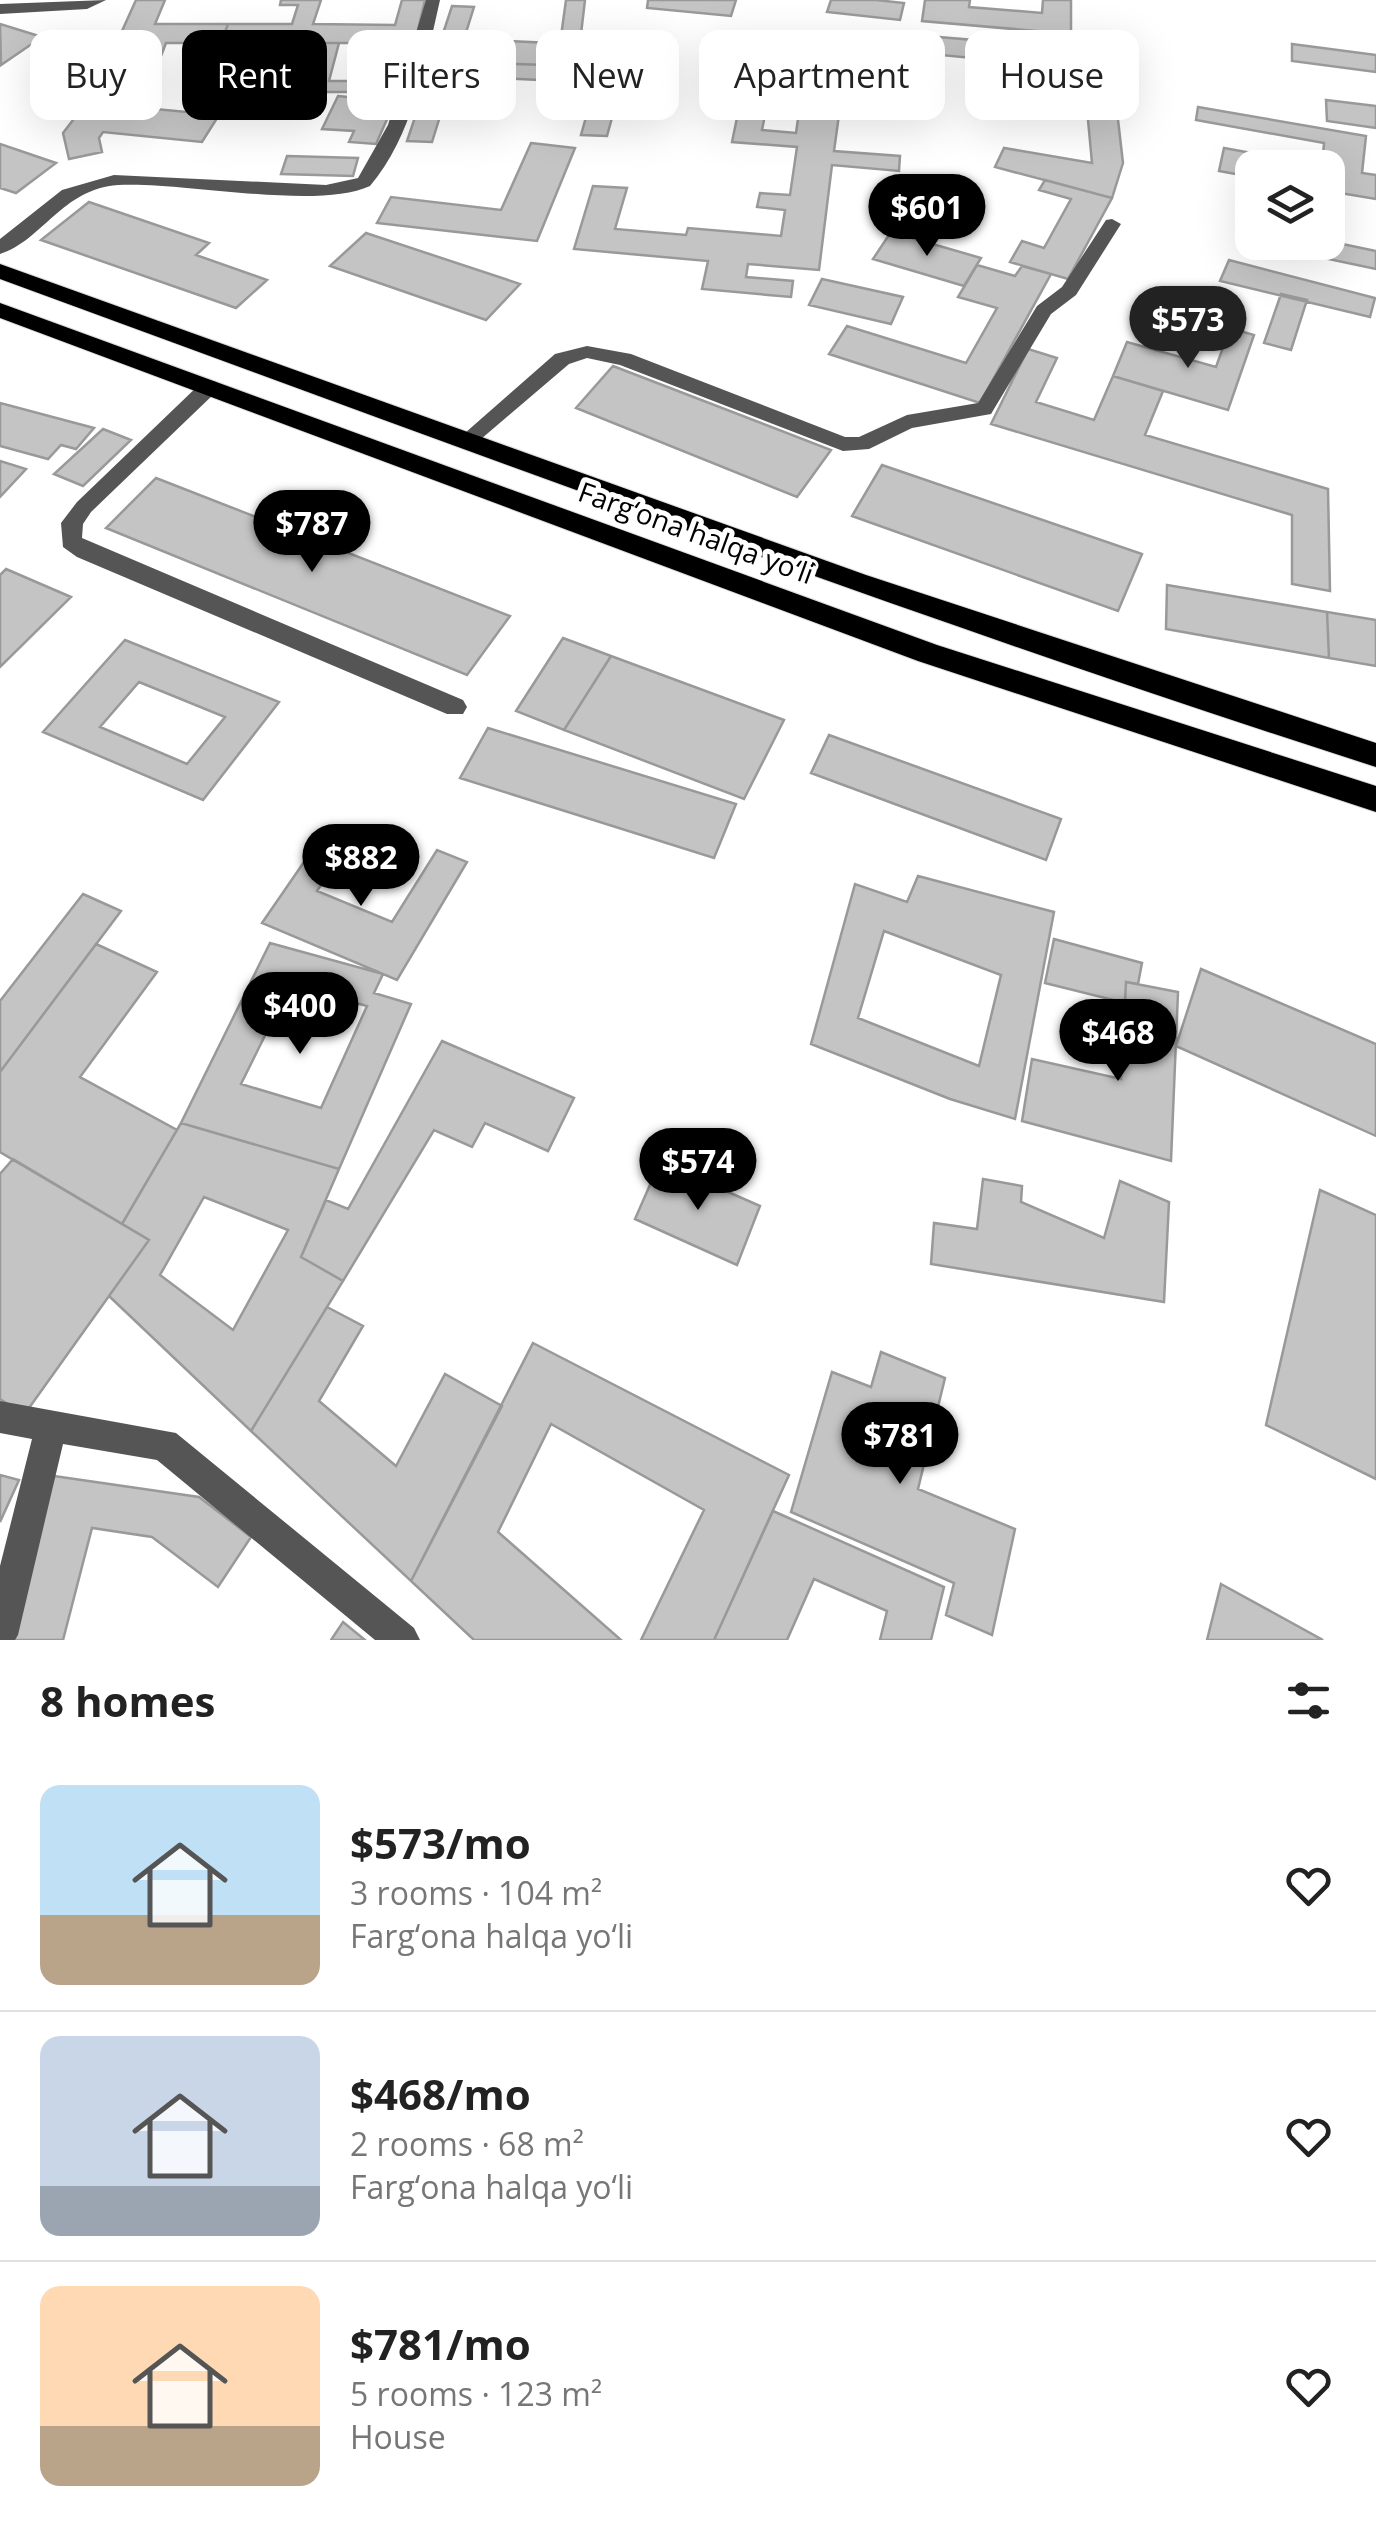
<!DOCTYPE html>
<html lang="en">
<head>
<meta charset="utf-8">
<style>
  :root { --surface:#fff; --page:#f2f2f2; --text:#222; --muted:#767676; --line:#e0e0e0; --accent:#000 }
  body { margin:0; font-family:"Open Sans",sans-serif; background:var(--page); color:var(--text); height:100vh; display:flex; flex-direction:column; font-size:38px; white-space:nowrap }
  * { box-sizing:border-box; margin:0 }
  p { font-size:32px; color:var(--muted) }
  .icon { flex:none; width:55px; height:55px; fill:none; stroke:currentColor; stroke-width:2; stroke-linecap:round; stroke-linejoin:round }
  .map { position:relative; height:1640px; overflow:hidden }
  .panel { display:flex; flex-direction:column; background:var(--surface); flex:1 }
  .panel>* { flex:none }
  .top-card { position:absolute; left:30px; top:30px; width:1318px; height:90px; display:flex; gap:20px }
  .buttons { position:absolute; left:1235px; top:150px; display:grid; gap:20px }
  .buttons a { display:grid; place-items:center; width:110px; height:110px; border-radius:20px; background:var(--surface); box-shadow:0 10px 40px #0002; font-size:50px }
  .price { position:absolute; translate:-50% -85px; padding:0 22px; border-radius:35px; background:var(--accent); color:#fff; font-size:32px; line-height:65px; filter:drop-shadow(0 2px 5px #0008) }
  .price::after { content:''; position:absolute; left:50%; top:60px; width:30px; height:22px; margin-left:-15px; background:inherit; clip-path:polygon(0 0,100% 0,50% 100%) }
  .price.selected { background:#222; color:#fff }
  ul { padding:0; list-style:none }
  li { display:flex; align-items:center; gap:30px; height:250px; padding:0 40px }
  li+li { border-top:2px solid var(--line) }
  li span { display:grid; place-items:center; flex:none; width:280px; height:200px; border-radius:20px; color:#555 }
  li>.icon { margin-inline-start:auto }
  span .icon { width:120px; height:120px; fill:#fffc; stroke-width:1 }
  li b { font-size:42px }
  h2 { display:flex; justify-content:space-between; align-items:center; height:120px; padding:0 40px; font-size:42px }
  .pill { padding:0 35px; border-radius:20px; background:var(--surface); box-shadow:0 10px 40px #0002; font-size:35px; line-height:90px }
  .pill.selected { background:var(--accent); color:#fff }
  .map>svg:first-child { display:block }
</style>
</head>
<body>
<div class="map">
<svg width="1376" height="1640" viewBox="0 0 1376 1640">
  <rect width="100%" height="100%" fill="#fff"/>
  <path fill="#c4c4c4" stroke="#999" stroke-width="2.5" fill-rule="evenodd" d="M136,0H165L155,24H228L221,43H166L161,56H152L117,42Z
    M281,0H321L313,24L395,25L402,0H425L415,43H221L228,24H292L298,5H280Z
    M566,0H585L581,34L656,39L647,76L624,74L607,136L581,135L602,60L558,58Z
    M648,0H736L731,16L647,8Z
    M831,0H876L904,3L900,20L827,12Z
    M925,0H970L969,7L1042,13L1043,0H1071V34L922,21Z
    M452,6L474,7L464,39L551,43L546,65L434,61Z
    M0,24L42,37L1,65Z
    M890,33L974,40L972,58L887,50Z
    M86,43L150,67L123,106L219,115L202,142L103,132L99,138L102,152L69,159L63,133L109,73L64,57Z
    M323,43H339L329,81H382L391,43H415L405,92H309Z
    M1292,44L1376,55V72L1292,61Z
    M434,61L457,62L432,142L407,141Z
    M457,62L546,65L564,66L560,81L452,76Z
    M338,96L379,100L371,115L388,117L376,144L349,142L354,131L322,129Z
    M1326,100L1376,106V128L1327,121Z
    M1198,107L1366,136L1362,173L1376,175V199L1328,191V168H1252V177L1219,171L1224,148L1322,166L1324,143L1196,120Z
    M739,108L766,110L762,130L796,133L799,112L839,115L834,151L900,156L899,171L832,165L819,270L748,264L746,277L793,281L791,297L702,289L708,261L574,249L593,186L627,188L615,229L686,235L688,228L781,236L785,210L757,207L760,193L790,195L797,147L732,142Z
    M1087,109L1117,111L1123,163L1112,198L995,167L1004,148L1092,163Z
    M531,143L575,148L537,241L377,223L391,197L501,210Z
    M0,144L56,163L16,193L0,188Z
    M287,156L358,158L353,176L281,174Z
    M1045,180L1112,198L1068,279L1010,262L1022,241L1044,248L1071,199L1039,190Z
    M89,202L209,243L196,255L267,280L236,308L41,240Z
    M891,232L981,258L964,286L873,259Z
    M366,233L520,284L486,320L330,266Z
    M1328,241L1376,251V269L1286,250L1287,242Z
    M1229,260L1375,298L1370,317L1220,281Z
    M977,265L1015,276L1022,266L1051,274L980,403L829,354L847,326L966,363L997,308L958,297Z
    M822,279L903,297L891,324L809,305Z
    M1281,294L1307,300L1291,350L1264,343Z
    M1230,328L1254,335L1228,410L1113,376L1127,342L1216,367Z
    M1028,349L1057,358L1036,402L1094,420L1113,376L1163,391L1145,435L1328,489L1330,591L1292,584V515L991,424Z
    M613,366L831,450L797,497L576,408Z
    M0,403L94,428L76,449L61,445L48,459L0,446Z
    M103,429L131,440L83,486L54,474Z
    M0,461L26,469L0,497Z
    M882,465L1142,554L1118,611L852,516Z
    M156,478L510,616L467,675L106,528Z
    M6,569L71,597L0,667V575Z
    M1167,585L1327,612L1329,658L1166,629Z
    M1327,612L1376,620V666L1329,658Z
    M563,638L611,656L564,730L516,711Z
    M125,640L279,702L203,800L43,732ZM139,682L225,717L187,764L100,727Z
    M611,656L784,720L744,799L564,730Z
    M488,728L736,804L714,858L460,778Z
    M829,735L1061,819L1046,860L811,773Z
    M326,830L372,848L360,867L339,859L317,891L392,922L437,850L467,862L397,980L262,923Z
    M918,876L1054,912L1015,1119L950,1099L811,1044L855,884L907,902ZM884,931L1001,975L979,1066L858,1018Z
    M83,894L121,911L0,1072V1001Z
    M1054,939L1142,963L1138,984L1126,982L1125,1003L1045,983Z
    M270,943L383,974L374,993L411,1004L339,1169L181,1123ZM290,985L367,1006L321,1108L241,1084Z
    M96,944L157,972L80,1077L177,1130L122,1224L0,1152V1072Z
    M1201,969L1376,1044V1136L1176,1046Z
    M1126,982L1178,992L1171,1161L1022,1121L1032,1059L1121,1079Z
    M442,1041L574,1098L548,1151L485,1123L472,1147L434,1130L343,1281L301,1257L326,1200L348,1209Z
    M181,1123L339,1169L301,1257L343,1281L251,1431L109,1296L149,1240L122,1224ZM204,1197L288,1230L233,1330L160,1275Z
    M13,1159L149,1240L24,1415L0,1399V1174Z
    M660,1162L760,1206L737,1265L635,1219Z
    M983,1179L1022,1186L1021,1202L1104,1238L1120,1181L1169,1202L1164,1302L931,1264L934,1223L977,1229Z
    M1320,1190L1376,1215V1479L1266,1425Z
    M327,1307L363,1326L319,1401L396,1466L445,1374L502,1406L411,1581L251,1431Z
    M533,1343L789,1475L714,1640H641L704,1510L551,1424L498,1532L621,1640H474L411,1581Z
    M881,1352L945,1378L918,1489L1015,1529L992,1635L946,1615L954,1583L791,1512L832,1372L871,1387Z
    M0,1475L19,1480L0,1522Z
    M54,1476L199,1497L251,1537L218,1587L152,1537L92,1528L63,1640H9Z
    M773,1511L944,1587L931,1640H880L887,1611L814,1579L787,1640H714Z
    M1221,1584L1323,1640H1207Z
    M343,1622L365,1640H331Z"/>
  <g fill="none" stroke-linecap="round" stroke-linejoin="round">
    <g stroke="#dbdbdb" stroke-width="2">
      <path id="highway" d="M0,264L866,575L1376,743V767C912,618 457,446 0,279Z
        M0,303L937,645L1376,786V812L918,661L0,318Z"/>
    </g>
    <path fill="#555" fill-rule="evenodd" d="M106,0L87,9L0,14V4Z
      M426,0H440C426,62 412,137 370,186C316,211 182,181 118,185C62,189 43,240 0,254V239L62,190L114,175L326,185L358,178L388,125Z
      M1112,219L1121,224L1076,295L1051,314L991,414L912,428L869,449L843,451L620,365L587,358L569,364L474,445L467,447L457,440L555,354L587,346L631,354L845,437H859L907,415L978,403L1037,306L1062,287L1106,220Z
      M209,380L216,382V392L91,512L83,524L82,538L463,700L467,707L463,714H447L77,557L63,547L61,523L77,502L202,382Z
      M0,1401L176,1433L414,1628L420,1640H375L157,1460L63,1444L18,1635L15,1640H0V1566L32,1439L0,1433Z"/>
    <use href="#highway" fill="#000" fill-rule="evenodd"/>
  </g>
  <g text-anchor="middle" stroke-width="10" stroke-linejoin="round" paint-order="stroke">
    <g font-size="28" fill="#000" stroke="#fff">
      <text transform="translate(696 533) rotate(20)" y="10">Farg‘ona halqa yo‘li</text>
    </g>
  </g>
</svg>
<div class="buttons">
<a><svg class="icon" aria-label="layers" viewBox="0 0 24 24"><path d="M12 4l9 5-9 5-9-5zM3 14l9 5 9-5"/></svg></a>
</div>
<b class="price" style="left:927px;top:259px">$601</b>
<b class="price selected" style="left:1188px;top:371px">$573</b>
<b class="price" style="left:312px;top:575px">$787</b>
<b class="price" style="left:361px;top:909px">$882</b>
<b class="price" style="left:300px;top:1057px">$400</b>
<b class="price" style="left:1118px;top:1084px">$468</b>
<b class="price" style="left:698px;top:1213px">$574</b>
<b class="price" style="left:900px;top:1487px">$781</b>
<div class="top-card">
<a class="pill">Buy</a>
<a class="pill selected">Rent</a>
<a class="pill">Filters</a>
<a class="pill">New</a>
<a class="pill">Apartment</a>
<a class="pill">House</a>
</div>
</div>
<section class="panel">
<h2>8 homes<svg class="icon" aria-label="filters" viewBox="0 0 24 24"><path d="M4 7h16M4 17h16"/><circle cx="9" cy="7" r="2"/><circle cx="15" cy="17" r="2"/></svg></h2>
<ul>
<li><span style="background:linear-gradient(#bfe0f5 65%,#b9a48a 0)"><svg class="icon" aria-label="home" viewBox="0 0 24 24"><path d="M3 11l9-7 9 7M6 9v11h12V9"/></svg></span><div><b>$573/mo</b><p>3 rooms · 104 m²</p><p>Farg‘ona halqa yo‘li</p></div><svg class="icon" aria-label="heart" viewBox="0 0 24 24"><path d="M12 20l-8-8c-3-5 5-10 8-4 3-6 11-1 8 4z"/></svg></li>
<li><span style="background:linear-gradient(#c9d6e8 75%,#9aa5b1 0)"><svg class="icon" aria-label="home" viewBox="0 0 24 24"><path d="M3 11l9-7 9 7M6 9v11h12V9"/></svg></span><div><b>$468/mo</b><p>2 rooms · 68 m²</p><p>Farg‘ona halqa yo‘li</p></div><svg class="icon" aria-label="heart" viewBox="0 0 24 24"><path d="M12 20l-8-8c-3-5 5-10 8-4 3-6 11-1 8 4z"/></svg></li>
<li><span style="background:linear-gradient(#ffd9b3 70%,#b9a48a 0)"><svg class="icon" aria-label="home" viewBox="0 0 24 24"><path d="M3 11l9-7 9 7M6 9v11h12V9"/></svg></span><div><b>$781/mo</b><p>5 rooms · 123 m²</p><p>House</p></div><svg class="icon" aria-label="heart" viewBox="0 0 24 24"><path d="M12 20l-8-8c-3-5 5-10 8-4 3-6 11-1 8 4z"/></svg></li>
</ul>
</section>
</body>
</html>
